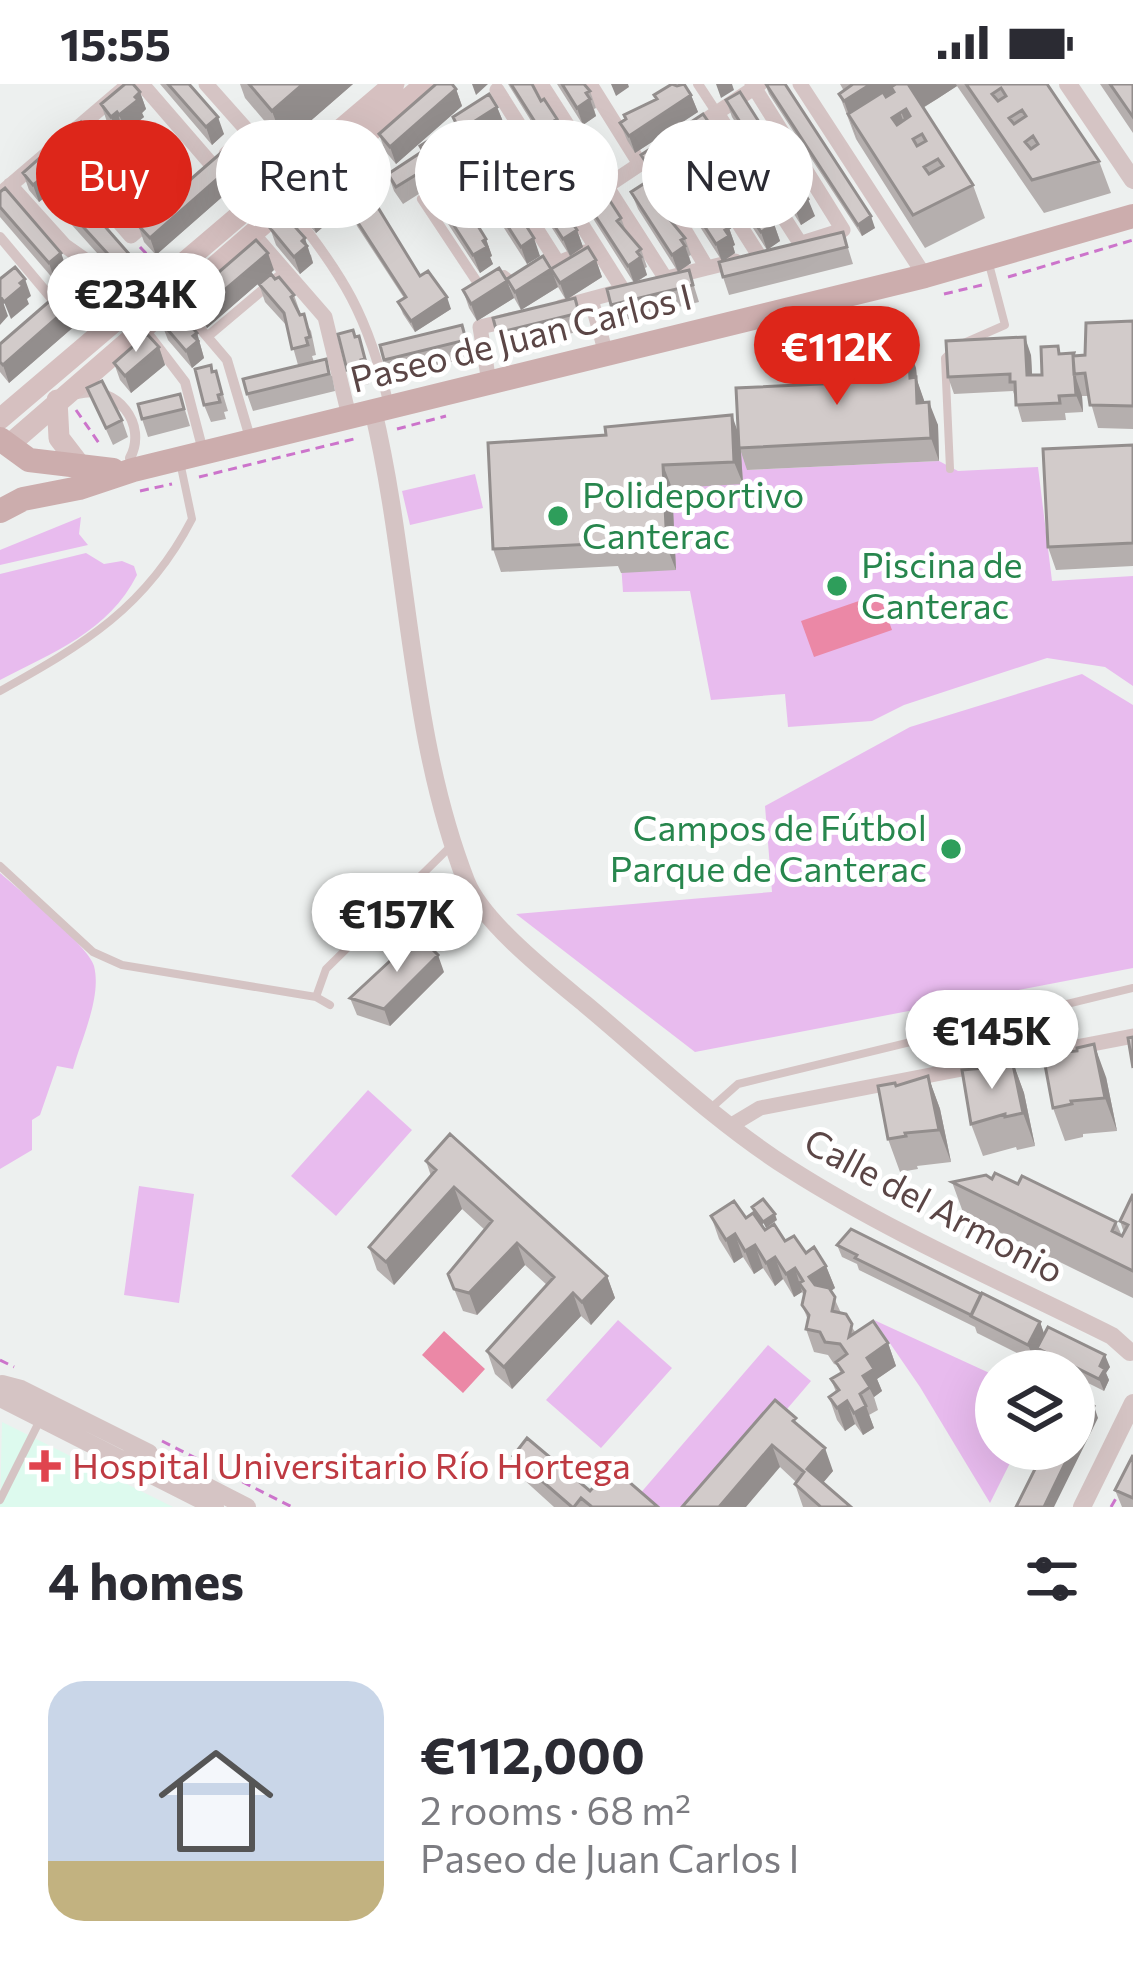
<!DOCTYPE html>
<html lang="en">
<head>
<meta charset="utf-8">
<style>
  :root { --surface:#fff; --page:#f7f7f7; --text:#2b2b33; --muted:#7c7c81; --line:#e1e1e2; --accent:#dd261a }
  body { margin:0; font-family:Commissioner,sans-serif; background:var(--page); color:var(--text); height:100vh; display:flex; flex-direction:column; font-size:45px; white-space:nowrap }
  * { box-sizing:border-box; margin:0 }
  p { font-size:39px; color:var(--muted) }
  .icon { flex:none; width:66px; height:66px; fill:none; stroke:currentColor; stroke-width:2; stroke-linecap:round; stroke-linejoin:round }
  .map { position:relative; height:1423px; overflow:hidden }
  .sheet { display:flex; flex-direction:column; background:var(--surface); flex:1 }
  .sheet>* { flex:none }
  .banner { position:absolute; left:36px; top:36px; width:1062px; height:108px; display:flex; gap:24px }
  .tools { position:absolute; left:975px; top:1266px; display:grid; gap:24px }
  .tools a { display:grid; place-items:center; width:120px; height:120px; border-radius:50%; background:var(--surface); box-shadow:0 12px 48px #0002; font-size:60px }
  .price { position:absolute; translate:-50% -102px; padding:0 27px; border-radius:42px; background:#fff; color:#222; font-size:39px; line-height:78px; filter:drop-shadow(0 3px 6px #0008) }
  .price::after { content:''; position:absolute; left:50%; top:72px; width:36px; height:27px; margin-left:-18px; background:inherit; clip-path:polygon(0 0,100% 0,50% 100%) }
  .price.on { background:var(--accent); color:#fff }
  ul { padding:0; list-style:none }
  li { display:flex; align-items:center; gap:36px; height:300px; padding:0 48px }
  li+li { border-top:3px solid var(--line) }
  li span { display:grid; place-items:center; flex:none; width:336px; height:240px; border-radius:36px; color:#555 }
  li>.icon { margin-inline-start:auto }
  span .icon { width:144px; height:144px; fill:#fffc; stroke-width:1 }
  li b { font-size:51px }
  h2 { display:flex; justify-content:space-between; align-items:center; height:144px; padding:0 48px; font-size:51px }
  .pill { padding:0 42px; border-radius:54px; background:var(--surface); box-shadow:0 12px 48px #0002; font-size:42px; line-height:108px }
  .pill.on { background:var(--accent); color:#fff }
  .status { display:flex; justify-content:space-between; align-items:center; height:84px; padding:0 60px; background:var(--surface); direction:ltr }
  .status svg { height:33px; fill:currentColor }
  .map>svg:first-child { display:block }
</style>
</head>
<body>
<div class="status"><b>15:55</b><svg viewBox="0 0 49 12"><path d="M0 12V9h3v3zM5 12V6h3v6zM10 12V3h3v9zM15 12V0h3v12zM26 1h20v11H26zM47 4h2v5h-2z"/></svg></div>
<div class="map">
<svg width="1133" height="1423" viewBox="0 0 1133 1423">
  <rect width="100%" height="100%" fill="#edf0ef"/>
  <path fill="#ddfaee" d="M2,1338L173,1423H0Z"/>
  <path fill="#e8bbee" d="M745,353L748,386L939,377L958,387L1038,383L1052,497L1133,492V602L1105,583L1047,574L904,621L872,637L788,643L785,610L711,616L690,507L623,508L613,365Z
    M475,390L483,424L410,441L402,407Z
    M81,433L79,450L88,461L0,481V466Z
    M86,469L104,480L122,477L134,482L137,491C109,547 52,569 0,596V490Z
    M1082,590L1133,621V884L695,968L516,830L772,808L765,722L910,643Z
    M0,789C18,805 90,863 94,882C102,913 81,956 73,985L57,982L40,1031L32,1036V1066L0,1085Z
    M368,1006L412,1046L336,1132L291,1092Z
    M139,1102L194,1110L179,1219L124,1211Z
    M618,1236L672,1284L601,1364L546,1316Z
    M874,1236L996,1292V1365H1017L990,1419L920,1303Z
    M768,1261L811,1297L703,1423H650L638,1412Z"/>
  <path fill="#eb88a6" d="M879,510L892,546L814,573L801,537Z
    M444,1247L485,1285L463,1309L422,1271Z"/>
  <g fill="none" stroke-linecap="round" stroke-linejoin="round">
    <path stroke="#cc74cb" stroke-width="3" stroke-dasharray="9 6" stroke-linecap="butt" d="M140,163L154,178
      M1008,193L1133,156
      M944,210L982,201
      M76,326L101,362
      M397,345L446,332
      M199,393L358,354
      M140,407L172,400
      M0,1276L14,1283
      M162,1357L292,1423
      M1111,1423L1119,1409"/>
    <path stroke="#d5c4c4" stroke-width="8" d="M950,385L945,274L957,262L1005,241L989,180
      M0,607C84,560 146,524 192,435L180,378
      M0,782L93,868L122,881L316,913L330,921
      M316,913L326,885L453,760
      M711,1024L738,1000L1133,904
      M0,1416L40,1336"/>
    <path stroke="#d5c4c4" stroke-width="10" d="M698,0L717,29
      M474,75L422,115L481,204L504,191L516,201
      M286,120C343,190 369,233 389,322
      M0,153L53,216
      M62,207L89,179
      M175,215L227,276L251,357
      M143,243L185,298L203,367
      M208,252L285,187
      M74,306L78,310C117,299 148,341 130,374"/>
    <path stroke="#d5c4c4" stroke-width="15" d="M142,0L212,81
      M206,0L292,97
      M541,0L666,195
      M590,0L640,80
      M752,0L843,146L799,160
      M800,0L925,192
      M497,6L623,206
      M717,29L800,159
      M88,35L165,123
      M512,45L485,64L558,179L585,168
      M691,46L760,0
      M54,63L131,152L153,133
      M226,70L249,49
      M705,86L758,170
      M10,101L65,162L98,185
      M0,110L129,0
      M574,124L661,66
      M252,149L325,233L349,332
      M707,184L665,113L739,64
      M671,193L735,177
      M591,215L606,270
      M561,223L624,206
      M489,298L480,243L514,235
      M730,1042L760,1024L1133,952"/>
    <path stroke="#d5c4c4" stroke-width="18" d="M1068,0L1133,96
      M373,326C410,481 408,648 466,797C482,838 551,892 585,920C652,976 716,1038 790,1085C892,1150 1004,1198 1112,1252L1130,1268
      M2,1300L21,1305L149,1369
      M0,1314L215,1423
      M132,1369L165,1381L247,1423
      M1082,1423L1133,1319"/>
    <path stroke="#d6c0c0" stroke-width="21" d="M57,316L59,354L82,384
      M0,335L394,0
      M10,360L425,0"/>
    <path stroke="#ccadad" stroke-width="24" d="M0,355L29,376L113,386
      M0,427L23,415L79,404L133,386L925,192L1133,132"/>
  </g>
  <path fill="#b5afae" d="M160,0H189L224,50L212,61Z
    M240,0H353L284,60L245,14Z
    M508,0H532L541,17L557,35L564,52L561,54L564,60L551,69Z
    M557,0H584L590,7L596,24L594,25L596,32L583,41Z
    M765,0L875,144L862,152L769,10Z
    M840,0H1047L1099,77L1111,109L1044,129L957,2L923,24L973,101L985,134L925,164L856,55L839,10L844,7Z
    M1100,0H1133V49Z
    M456,5L462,22L396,80L385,67L379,50Z
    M140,8L146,25L142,29L144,33L126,48L123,45L117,50L107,38L101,20Z
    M691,11L698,28L635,69L627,56L620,39Z
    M726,16L815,132L801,141L732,33Z
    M497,23L504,40L469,63L471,69L436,91L438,97L433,101L403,120L394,107L388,90L422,68L420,62L455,39L453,33Z
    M703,30L718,60L713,64L715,68L683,84L684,88L664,101L662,97L656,101L647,88L641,71Z
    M494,48L577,146L583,163L570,172L501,65Z
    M69,49L144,120L132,131L75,66Z
    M139,51L174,61L182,87L170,97L145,68Z
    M248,68L254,85L156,171L144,158L138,141Z
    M61,76L68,94L64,97L65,101L47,117L44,114L39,118L29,106L23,89Z
    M465,76L501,103L507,120L494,129L472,93Z
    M382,92L316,149L304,136L298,119Z
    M676,98L709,113L713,124L729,144L735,161L733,162L735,169L723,177L843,148L853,180L729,211L723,193L722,177L682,115Z
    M648,105L665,123L670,135L685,154L691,171L689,172L691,179L678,188L638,125L631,108Z
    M0,108L61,169L67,186L55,197L0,133Z
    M433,109L470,137L486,155L492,172L490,173L493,180L480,189L439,126Z
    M738,113L774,140L780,157L767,166L744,130Z
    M604,116L621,134L626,147L641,165L647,183L645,184L647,191L635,199L689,186L699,218L617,238L611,221L634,199L594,136L587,119Z
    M62,117L136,188L124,199L71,140Z
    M498,127L540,172L527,180L504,144Z
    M353,131L420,192L451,225L415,248L403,230L398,218L404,214L357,142Z
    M270,144L311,171L313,179L300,190L276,161Z
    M596,176L602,193L566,216L558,203L521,226L513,212L507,195Z
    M274,186L207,244L196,231L190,213Z
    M101,195L108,213L9,299L0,288V260Z
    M507,197L514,214L477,237L469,224L463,206Z
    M259,200L294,211L300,228L299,229L311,247L316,271L312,272L314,278L332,292L335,307L253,327L247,310L298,281L287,242L265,218Z
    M575,214L585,246L503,266L497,249Z
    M1133,237V345L1098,344L1089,312H1082L1083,328L1065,329L1066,336L1022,338L1013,307L954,310L948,293L1031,271L1032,291H1042L1061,270L1085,271Z
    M161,238L197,249L204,274L192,284L168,256Z
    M462,241L472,273L390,293L384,276Z
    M356,252H359L371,292L367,293L369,300L353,303L347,286Z
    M159,263L165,281L131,309L120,296L114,279Z
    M211,281L213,287H216L228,327L224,328L226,335L211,338L204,321Z
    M916,284L917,296L924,318L938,341L939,377L747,386L741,368L743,400L672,404L676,486L621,489L618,482L501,488L493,465L488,359L739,350L861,298Z
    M87,304L122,336L128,353L113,361Z
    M180,310L190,342L148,353L142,335Z
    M1133,361V482L1056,486L1048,463Z
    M444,888L390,942L357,931L350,914Z
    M1012,976L1024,1009L1035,1062L1017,1066L1016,1063L983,1072L971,1040L996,983Z
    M928,992L940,1025L951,1078L917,1082L918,1085L900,1088L888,1055L896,1002Z
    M1106,993L1117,1047L1083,1050V1053L1065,1057L1053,1024Z
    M426,1077L607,1192L615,1214L591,1241L581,1232L512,1305L495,1290L487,1267L547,1201L525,1181L477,1231L463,1227L448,1190L485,1146L462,1125L394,1201L377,1186L369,1163L431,1092Z
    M992,1095L1018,1100L1116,1138L1122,1152L1124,1149L1120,1137L1133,1110V1214L964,1131L952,1098Z
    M711,1132L746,1134L826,1182L835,1204L831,1207L841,1229L856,1249L888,1259L896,1282L877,1295L882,1307L874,1313L878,1326L869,1331L874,1344L863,1351L855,1340L845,1347L837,1336L829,1313L836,1308L831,1295L841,1290L837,1281L834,1280L828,1271L814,1268L806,1245L808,1236L802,1221L804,1212L802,1208L794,1213L783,1195L775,1202L763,1184L754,1190L743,1173L734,1179L719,1155Z
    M837,1161L982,1211L1040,1238L1044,1250L1110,1283L1106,1289L1109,1296L1104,1307L1074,1292V1287H1063L1041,1276L1039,1270L1035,1278L977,1249L975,1243L859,1186L857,1180L842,1173Z
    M799,1343L833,1387L823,1399L851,1423H803L795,1400L796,1398L780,1383L682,1423Z
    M1133,1371V1423H1122L1115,1406Z
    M513,1372L590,1407L658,1423H554L522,1394Z"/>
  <path fill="#938e8d" d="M303,0H353L284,60L272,27Z
    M472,0H488L476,11Z
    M611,0H628L629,3L616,12Z
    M716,0H732L734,6L721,14Z
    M871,0H931L937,15L904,35L891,3L903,36L867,58L848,30L860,62L844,17Z
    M931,0H956L957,2L937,15Z
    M456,5L462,22L396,80L390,63Z
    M140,8L146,25L142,29L144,33L126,48L119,31Z
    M691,11L698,28L635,69L629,52Z
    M590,15L596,32L583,41L577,24Z
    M497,23L504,40L469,63L471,69L466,73L460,56L461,46Z
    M117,28L123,45L117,50L111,33Z
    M218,33L224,50L212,61L206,43Z
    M557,35L564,52L561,54L564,60L551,69L544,52Z
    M712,43L718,60L713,64L706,47Z
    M174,61L182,87L170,97L163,80Z
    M248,68L254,85L156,171L150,154Z
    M678,70L684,88L664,101L658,84Z
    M376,74L382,92L316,149L310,132Z
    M61,76L68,94L64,97L65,101L47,117L41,100Z
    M432,80L438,97L433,101L427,84Z
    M656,80L662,97L656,101L650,84Z
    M38,97L44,114L39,118L33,101Z
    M137,103L144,120L132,131L125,113Z
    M501,103L507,120L494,129L488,112Z
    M808,115L815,132L801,141L795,124Z
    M871,132L875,144L862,152L858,141Z
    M774,140L780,157L767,166L761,148Z
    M729,144L735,161L733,162L735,169L722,178L716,160Z
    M577,146L583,163L570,172L563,155Z
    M305,154L313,179L300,190L294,173Z
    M534,154L540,172L527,180L521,163Z
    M486,155L492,172L490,173L493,180L480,189L473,171Z
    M685,162L691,179L678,188L672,171Z
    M61,169L67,186L55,197L49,179Z
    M268,169L274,186L207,244L201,226Z
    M130,171L136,188L124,199L118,181Z
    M641,173L647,191L634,199L628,182Z
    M596,176L602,193L566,216L560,199Z
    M551,185L558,203L521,226L515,208Z
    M25,195L31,212L27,215L29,220L11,235L4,218Z
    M101,195L108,213L9,299L3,281Z
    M507,197L514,214L477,237L471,220Z
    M447,213L451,225L415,248L411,237Z
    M2,215L8,232L0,241V216Z
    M197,249L204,274L192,284L186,267Z
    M1025,253L1031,271L1033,308L1027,291Z
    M908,261L916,284L917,296L924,316L926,341L910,294Z
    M159,263L165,281L131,309L125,292Z
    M1076,294L1082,312L1083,328L1076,311Z
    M929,318L938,341L939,377L931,354Z
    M732,331L740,354L743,400L734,378Z
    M663,381L672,404L676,486L667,463Z
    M438,871L444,888L390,942L384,925Z
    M1094,960L1106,993L1117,1047L1105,1014Z
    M1012,976L1024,1009L1035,1062L1023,1029Z
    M928,992L940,1025L951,1078L939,1046Z
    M454,1103L462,1125L394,1201L386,1178Z
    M775,1130L777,1136L766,1144L763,1138Z
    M735,1150L743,1173L734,1179L726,1156Z
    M517,1159L525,1181L477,1231L469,1209Z
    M755,1161L763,1184L754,1190L745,1167Z
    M775,1173L783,1195L775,1202L766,1179Z
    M826,1182L835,1204L818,1216L809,1193Z
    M795,1184L802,1208L794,1213L786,1190Z
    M607,1192L615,1214L591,1241L582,1218Z
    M573,1209L581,1232L512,1305L504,1283Z
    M1040,1238L1046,1255L1037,1264L1039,1270L1035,1278L1028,1261Z
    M888,1259L896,1282L877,1295L882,1307L874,1313L863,1292L867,1274Z
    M1105,1271L1110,1283L1106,1289L1109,1296L1104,1307L1099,1295L1100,1282Z
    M847,1317L855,1340L845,1347L837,1324Z
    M866,1322L874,1344L863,1351L854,1329Z
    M1094,1322L1098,1334L1054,1423H1044Z
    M772,1361L780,1383L746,1423H719Z
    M825,1364L833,1387L815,1408L807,1385Z"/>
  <path fill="#d2cbca" stroke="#938e8d" stroke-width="3" fill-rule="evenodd" d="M125,0H133L140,8L135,13L138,16L119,31L117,28L111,33L101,20Z
    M168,0H189L218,33L206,43Z
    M249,0H303L272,27Z
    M436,0H452L456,5L390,63L379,50Z
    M511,0H532L541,17L544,15L557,35L554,37L558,43L544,52Z
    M562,0H584L590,7L586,9L590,15L577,24Z
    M672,0L677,2L684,0L691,11L629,52L620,39L626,35L624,31L657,15L654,11Z
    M766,0H785L871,132L858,141Z
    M853,0H871L844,17L839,10Z
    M896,0H908L973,101L913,131L848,30L883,8L886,13L894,8L891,3ZM906,25L910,32L897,41L892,34ZM922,50L926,57L917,62L913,55ZM938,75L943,82L929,90L924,83Z
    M966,0H1047L1099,77L1032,96ZM1001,4L1006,12L998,17L992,10ZM1022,26L1026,32L1014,40L1009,34ZM1033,52L1038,60L1031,65L1025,58Z
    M1110,0H1133V33Z
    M740,8L808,115L795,124L726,16Z
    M489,10L497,23L461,46L465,52L429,75L432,80L427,84L396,103L388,90L423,67L420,62L456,39L453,33Z
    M703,30L712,43L706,47L708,51L676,67L678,70L658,84L656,80L650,84L641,71Z
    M81,38L137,103L125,113L69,49Z
    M508,39L577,146L563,155L494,48Z
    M151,41L174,61L171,64L176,70L163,80L139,51Z
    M237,55L248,68L150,154L138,141Z
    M365,62L376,74L310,132L298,119Z
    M51,64L61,76L56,81L59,84L41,100L38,97L33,101L23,89Z
    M478,67L501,103L488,112L465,76Z
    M689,89L692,95L696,93L709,113L705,115L729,144L725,146L729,152L716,160L676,98Z
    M645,99L648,105L652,103L665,123L661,125L685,154L681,156L685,162L672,171L631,108Z
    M446,100L450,106L454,104L470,137L473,134L486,155L483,157L487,163L473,171L433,109Z
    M5,104L61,169L49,179L0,123V108Z
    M751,104L774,140L761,148L738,113Z
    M73,106L130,171L118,181L65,123L62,117Z
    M601,111L604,116L608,114L621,134L617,137L641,165L637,168L641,173L628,182L587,119Z
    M374,117L420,192L428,187L447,213L411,237L398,218L406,213L353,131Z
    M511,118L534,154L521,163L498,127Z
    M282,134L286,139L289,136L305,154L302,157L307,162L294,173L270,144Z
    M843,148L847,163L723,193L719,178Z
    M256,156L268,169L201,226L190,213Z
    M588,163L596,176L560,199L551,185L515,208L507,195L543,172L551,185Z
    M90,182L101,195L3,281L0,278V260Z
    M15,183L25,195L20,199L23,202L4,218L2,215L0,216V195Z
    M499,184L507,197L471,220L463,206Z
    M689,186L693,201L611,221L607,205Z
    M271,190L275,195L279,193L294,211L291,213L300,231L304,230L310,253L306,254L308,261L292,265L284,229L259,200Z
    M575,214L579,229L497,249L493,234Z
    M173,228L178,233L181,231L197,249L193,252L198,257L186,267L161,238Z
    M1133,237V322L1090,321L1085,289L1074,290L1073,272L1085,271L1086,239Z
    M462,241L466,256L384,276L380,261Z
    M353,246L355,253L359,252L365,275L361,276L362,283L347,286L338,250Z
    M147,250L159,263L125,292L114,279Z
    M1025,253L1027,291H1042L1041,263L1058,262L1059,270L1074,269L1073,272L1076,311L1059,312L1060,319L1016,321L1015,298H1010V290L948,293L946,257Z
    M908,261L910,294L916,293L917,319L929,318L931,354L739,364L736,304L861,298L860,273Z
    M326,275L329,290L247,310L243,295Z
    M211,281L212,288L216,287L222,310L218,311L220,318L204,321L195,285Z
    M102,297L122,336L106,344L87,304Z
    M180,310L184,325L142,335L138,320Z
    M732,331L734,378L663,381L667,463L612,466V459L493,465L488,359L606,351L605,343Z
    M1133,361V459L1048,463L1043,365Z
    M418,851L438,871L384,925L350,914Z
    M1133,953V984L1128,954Z
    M1094,960L1105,1014L1071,1017L1072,1020L1053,1024L1043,970L1077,967V964Z
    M1012,976L1023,1029L1005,1033V1030L971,1040L962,986L996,983L995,979Z
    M928,992L939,1046L905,1049L906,1052L888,1055L878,1002L895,999L896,1002Z
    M450,1050L607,1192L582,1218L573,1209L504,1283L487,1267L554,1193L517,1159L469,1209L454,1205L448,1190L492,1137L454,1103L386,1178L369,1163L436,1086L426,1077Z
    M995,1089L1018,1100L1022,1092L1116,1138L1112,1147L1122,1152L1128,1141L1120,1137L1133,1110V1187L952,1098L986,1091L992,1095Z
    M763,1115L775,1130L763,1138L752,1123Z
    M734,1117L746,1134L753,1129L765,1146L774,1140L785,1157L794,1152L806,1169L814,1163L826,1182L809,1193L815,1201L829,1204L835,1213L832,1227L846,1230L852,1240L849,1253L873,1237L888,1259L867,1274L874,1285L863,1292L870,1303L860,1310L866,1322L854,1329L847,1317L837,1324L829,1313L839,1306L831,1295L843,1288L836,1278L847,1270L840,1260L825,1258L820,1248L806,1245L809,1231L802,1221L805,1207L799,1199L803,1197L795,1184L786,1190L775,1173L766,1179L755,1161L745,1167L735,1150L726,1156L711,1132Z
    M851,1145L981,1210L971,1231L855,1174L857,1171L837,1161Z
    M982,1209L1040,1238L1028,1261L971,1232Z
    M1048,1243L1105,1271L1100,1282L1105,1285L1099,1295L1037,1264Z
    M1074,1309L1094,1322L1074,1362Z
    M775,1316L796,1334L793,1337L825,1364L807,1385L851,1423H821L795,1400L804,1388L772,1361L719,1423H682Z
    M527,1354L590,1407L612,1383L658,1423H592L581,1414L574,1423H572L513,1372Z
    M1045,1365H1072L1044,1423H1016Z
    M1133,1371V1414L1115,1406Z"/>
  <g fill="#2e9e5b" stroke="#fff" stroke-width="4.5">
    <circle cx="558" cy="432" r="12"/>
    <circle cx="837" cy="502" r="12"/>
    <circle cx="951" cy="765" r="12"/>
  </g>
  <path fill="#e0444e" stroke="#fff" stroke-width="4.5" d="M39 1364h12v12h12v12h-12v12h-12v-12h-12v-12h12z"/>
  <g text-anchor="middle" stroke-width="10" stroke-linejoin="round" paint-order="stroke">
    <g font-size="36" fill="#5b4646" stroke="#fff">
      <text transform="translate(521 254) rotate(-14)" y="13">Paseo de Juan Carlos I</text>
      <text transform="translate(934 1122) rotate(28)" y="13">Calle del Armonio</text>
    </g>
    <g font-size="36" fill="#27864d" stroke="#fff" text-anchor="start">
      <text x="582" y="424">Polideportivo<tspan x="582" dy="41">Canterac</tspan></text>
      <text x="861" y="494">Piscina de<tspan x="861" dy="41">Canterac</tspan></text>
      <text x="927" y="757" text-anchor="end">Campos de Fútbol<tspan x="927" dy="41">Parque de Canterac</tspan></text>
    </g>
    <g font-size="36" fill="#be3a42" stroke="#fff" text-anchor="start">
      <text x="72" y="1395">Hospital Universitario Río Hortega</text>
    </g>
  </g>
</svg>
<div class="tools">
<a><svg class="icon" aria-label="layers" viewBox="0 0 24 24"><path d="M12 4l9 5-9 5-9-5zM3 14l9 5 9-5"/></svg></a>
</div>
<b class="price" style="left:136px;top:271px">€234K</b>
<b class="price on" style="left:837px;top:324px">€112K</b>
<b class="price" style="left:397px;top:891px">€157K</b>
<b class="price" style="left:992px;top:1008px">€145K</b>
<div class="banner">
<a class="pill on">Buy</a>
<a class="pill">Rent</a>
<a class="pill">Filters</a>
<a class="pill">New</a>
</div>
</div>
<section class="sheet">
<h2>4 homes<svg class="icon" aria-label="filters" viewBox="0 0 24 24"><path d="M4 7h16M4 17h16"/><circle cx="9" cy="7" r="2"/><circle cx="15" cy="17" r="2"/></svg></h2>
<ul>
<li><span style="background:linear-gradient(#c9d6e8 75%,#c2b280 0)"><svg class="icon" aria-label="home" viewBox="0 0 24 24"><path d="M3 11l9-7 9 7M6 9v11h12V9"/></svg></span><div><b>€112,000</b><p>2 rooms · 68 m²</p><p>Paseo de Juan Carlos I</p></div></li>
</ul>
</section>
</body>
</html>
